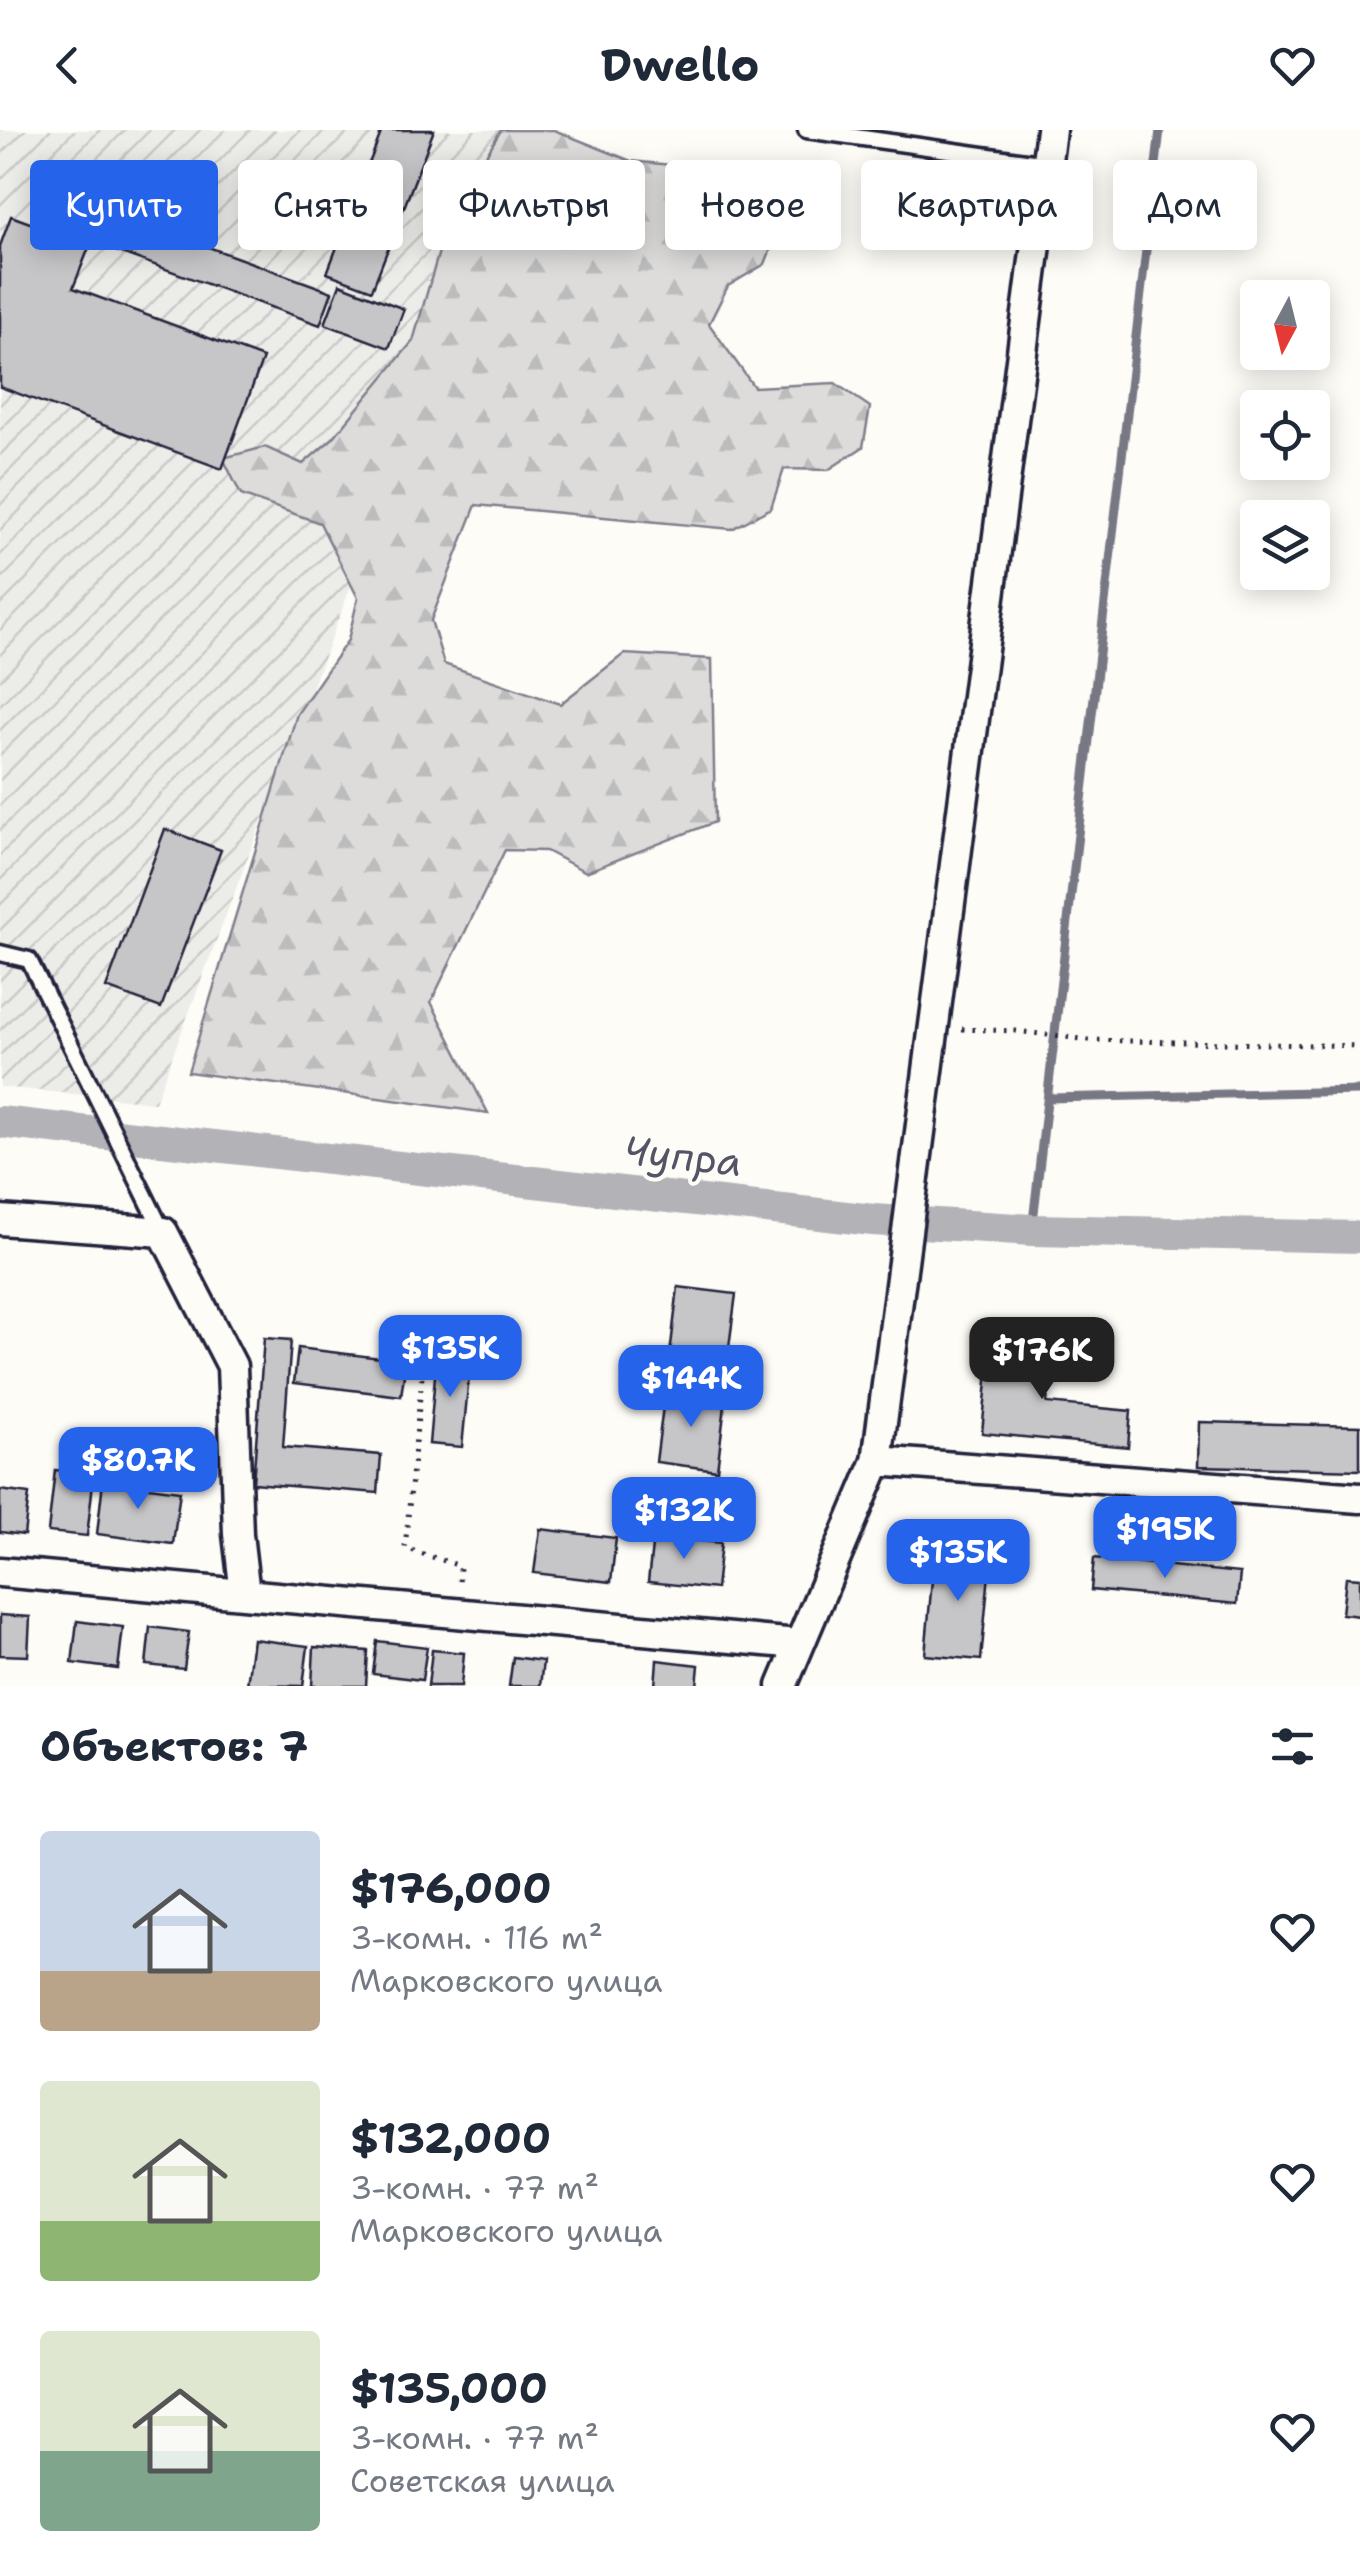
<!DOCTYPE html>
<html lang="ru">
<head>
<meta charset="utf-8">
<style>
  :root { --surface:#fff; --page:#f2f2f3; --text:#1f2937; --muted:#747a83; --accent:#2563eb }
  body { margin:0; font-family:"Shantell Sans",sans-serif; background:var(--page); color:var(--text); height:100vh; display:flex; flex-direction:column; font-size:38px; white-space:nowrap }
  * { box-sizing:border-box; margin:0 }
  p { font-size:32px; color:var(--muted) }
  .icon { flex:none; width:55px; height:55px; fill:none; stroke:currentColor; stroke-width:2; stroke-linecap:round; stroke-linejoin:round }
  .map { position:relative; height:1556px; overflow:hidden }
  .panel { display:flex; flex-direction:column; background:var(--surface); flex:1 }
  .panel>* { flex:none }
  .hud { position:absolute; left:30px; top:30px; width:1300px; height:90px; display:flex; gap:20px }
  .needle { width:65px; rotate:187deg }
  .tools { position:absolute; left:1240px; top:150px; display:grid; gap:20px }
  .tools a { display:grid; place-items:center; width:90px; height:90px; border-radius:10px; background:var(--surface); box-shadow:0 5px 25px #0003; font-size:50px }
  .price { position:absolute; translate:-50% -85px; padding:0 22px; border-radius:20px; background:var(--accent); color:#fff; font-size:32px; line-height:65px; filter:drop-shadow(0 2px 5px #0008) }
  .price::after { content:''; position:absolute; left:50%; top:60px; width:30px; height:22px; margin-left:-15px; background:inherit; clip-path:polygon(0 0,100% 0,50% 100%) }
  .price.current { background:#222; color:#fff }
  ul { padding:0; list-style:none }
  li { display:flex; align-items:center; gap:30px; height:250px; padding:0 40px }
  li span { display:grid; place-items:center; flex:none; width:280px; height:200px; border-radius:10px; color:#555 }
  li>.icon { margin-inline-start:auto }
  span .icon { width:120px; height:120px; fill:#fffc; stroke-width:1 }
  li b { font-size:42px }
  h2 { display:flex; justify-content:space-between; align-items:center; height:120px; padding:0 40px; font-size:42px }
  .chip { padding:0 35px; border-radius:10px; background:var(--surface); box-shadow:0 5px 25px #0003; font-size:35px; line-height:90px }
  .chip.current { background:var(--accent); color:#fff }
  header { display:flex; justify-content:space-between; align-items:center; height:130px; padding:0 40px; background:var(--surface); font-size:45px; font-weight:700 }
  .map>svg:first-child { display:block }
</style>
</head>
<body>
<header><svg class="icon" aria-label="back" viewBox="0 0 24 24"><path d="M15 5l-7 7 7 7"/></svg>Dwello<svg class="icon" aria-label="heart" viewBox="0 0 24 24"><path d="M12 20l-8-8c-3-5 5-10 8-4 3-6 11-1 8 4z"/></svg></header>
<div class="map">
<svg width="1360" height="1556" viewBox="0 0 1360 1556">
  <defs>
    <pattern id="industrial-furrows" width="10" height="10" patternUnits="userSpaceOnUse" patternTransform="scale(2.5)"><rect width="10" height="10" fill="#ecece9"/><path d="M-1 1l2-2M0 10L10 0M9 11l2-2" fill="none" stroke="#cacac9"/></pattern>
    <pattern id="forest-firs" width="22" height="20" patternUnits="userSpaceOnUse" patternTransform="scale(2.5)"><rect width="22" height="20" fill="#dddcdb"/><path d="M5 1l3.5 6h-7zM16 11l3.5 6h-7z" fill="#bdbcbd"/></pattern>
  </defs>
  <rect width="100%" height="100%" fill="#fdfcf7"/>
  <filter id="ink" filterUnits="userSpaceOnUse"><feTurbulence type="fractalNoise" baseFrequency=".01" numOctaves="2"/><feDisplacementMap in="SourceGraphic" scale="20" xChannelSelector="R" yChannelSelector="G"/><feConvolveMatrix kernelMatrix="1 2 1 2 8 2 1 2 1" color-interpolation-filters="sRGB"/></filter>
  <g filter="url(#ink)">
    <path fill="url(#industrial-furrows)" d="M0,0H524L155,972L0,957Z"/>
    <path fill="url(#forest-firs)" stroke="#807f8b" stroke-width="2.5" d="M501,0H554L631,31L792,47L817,82L780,96L765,134L728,156L709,194L754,257L835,253L870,277L863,317L828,340L784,339L771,378L732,399L476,375L431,490L444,534L560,574L624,524L712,529L715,692L586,742L546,721L505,720L431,872L488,983L188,942L297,584L348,510L358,468L320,393L241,365L223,328L265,317L303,334L333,308L413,211L449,87Z"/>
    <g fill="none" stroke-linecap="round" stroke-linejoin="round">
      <path stroke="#787885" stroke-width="9" d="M1048,968L1360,961
        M1032,1100L1160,0"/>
      <path stroke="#b2b2b7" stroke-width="32" d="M0,992L873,1090L1032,1100L1360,1107"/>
    </g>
    <path fill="#c6c6c8" stroke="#22223b" stroke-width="2.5" d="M382,0H434L372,160L327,143Z
      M71,67L332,162L320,195L58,100Z
      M11,86L90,115L73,158L263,228L222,339L0,257V116Z
      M340,154L404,179L389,218L325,194Z
      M165,699L221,720L161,878L106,858Z
      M678,1157L736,1164L726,1240L669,1233Z
      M264,1208L291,1210L283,1317L381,1325L378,1363L253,1353Z
      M991,1210L1053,1215L1047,1273L1131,1281L1128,1317L982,1303Z
      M298,1218L406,1231L401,1266L294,1253Z
      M437,1223L471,1226L462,1317L429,1314Z
      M665,1260L726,1267L717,1340L656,1332Z
      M1199,1292L1360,1296V1340L1198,1336Z
      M55,1340L94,1344L87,1406L48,1402Z
      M103,1351L180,1361L173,1414L97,1404Z
      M0,1360L29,1364L24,1405L0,1402Z
      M540,1399L616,1408L611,1452L534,1443Z
      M653,1406L721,1413L716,1459L648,1452Z
      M935,1418L991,1422L981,1530L925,1525Z
      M1094,1428L1240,1443L1237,1474L1091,1460Z
      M1346,1447L1360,1448V1486L1342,1484Z
      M0,1485L30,1487L28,1526L0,1525Z
      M77,1491L123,1497L118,1539L72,1533Z
      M150,1497L189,1502L184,1539L146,1535Z
      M253,1509L308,1516L303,1556L247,1555Z
      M377,1511L427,1517L422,1550L373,1544Z
      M314,1517L368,1521L366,1556H312Z
      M432,1520L464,1523L461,1556H428Z
      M513,1527L543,1531L540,1556H509Z
      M657,1530L699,1535L697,1556H655Z"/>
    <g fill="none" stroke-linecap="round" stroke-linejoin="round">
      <g stroke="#22223b" stroke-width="21">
        <path id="service" d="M806,0L1047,34
          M0,823L29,830L163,1102"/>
      </g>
      <g stroke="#22223b" stroke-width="35">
        <path id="minor" d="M0,1090L163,1102L232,1236L238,1404L245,1464
          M877,1331L1360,1368
          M0,1442L798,1514
          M782,1556L877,1331L1051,0"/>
      </g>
      <path stroke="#22223b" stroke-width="5" stroke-dasharray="2.5 8" stroke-linecap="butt" d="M962,899L1016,901L1089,910L1360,916
        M426,1206L405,1418L460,1436L459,1456"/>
      <use href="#service" stroke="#fdfcf7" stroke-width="14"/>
      <use href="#minor" stroke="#fdfcf7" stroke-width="28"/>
    </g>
  </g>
  <g text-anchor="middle" stroke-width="8" stroke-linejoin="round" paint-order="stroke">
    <g font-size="40" font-style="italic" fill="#545466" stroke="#fdfcf7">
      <text transform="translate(683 1026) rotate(6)" y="14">Чупра</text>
    </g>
  </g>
</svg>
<div class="tools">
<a><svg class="needle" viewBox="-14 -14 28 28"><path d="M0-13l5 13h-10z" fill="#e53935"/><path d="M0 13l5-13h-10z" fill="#747a83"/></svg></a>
<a><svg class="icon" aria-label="locate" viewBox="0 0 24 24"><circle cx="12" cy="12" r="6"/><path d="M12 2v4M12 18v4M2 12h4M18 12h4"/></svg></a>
<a><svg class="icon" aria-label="layers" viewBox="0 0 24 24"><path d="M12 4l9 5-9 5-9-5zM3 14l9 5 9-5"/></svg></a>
</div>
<b class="price" style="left:450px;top:1270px">$135K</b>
<b class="price current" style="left:1042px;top:1272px">$176K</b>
<b class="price" style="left:691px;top:1300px">$144K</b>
<b class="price" style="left:138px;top:1382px">$80.7K</b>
<b class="price" style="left:684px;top:1432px">$132K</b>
<b class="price" style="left:1165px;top:1451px">$195K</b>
<b class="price" style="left:958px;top:1474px">$135K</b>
<div class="hud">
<a class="chip current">Купить</a>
<a class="chip">Снять</a>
<a class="chip">Фильтры</a>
<a class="chip">Новое</a>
<a class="chip">Квартира</a>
<a class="chip">Дом</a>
</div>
</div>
<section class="panel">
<h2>Объектов: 7<svg class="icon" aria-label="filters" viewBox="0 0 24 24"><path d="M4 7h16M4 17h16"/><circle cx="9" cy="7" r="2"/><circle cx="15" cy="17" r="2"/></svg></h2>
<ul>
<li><span style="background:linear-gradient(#c9d6e8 70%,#b9a48a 0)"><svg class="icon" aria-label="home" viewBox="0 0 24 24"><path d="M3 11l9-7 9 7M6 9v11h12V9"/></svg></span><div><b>$176,000</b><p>3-комн. · 116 m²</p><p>Марковского улица</p></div><svg class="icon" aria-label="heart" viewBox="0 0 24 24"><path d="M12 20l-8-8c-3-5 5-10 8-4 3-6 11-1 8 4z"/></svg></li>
<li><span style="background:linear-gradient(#dfe7d0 70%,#8fb573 0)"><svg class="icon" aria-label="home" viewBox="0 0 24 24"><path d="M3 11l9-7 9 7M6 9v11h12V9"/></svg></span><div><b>$132,000</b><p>3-комн. · 77 m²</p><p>Марковского улица</p></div><svg class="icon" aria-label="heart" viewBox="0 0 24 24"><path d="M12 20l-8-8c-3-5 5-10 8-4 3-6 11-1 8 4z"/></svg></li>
<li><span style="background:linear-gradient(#dfe7d0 60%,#7fa58c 0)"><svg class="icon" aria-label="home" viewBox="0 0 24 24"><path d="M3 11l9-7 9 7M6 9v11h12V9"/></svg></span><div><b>$135,000</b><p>3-комн. · 77 m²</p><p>Советская улица</p></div><svg class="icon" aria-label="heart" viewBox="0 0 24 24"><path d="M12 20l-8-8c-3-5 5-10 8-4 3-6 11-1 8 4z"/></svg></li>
</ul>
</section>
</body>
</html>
